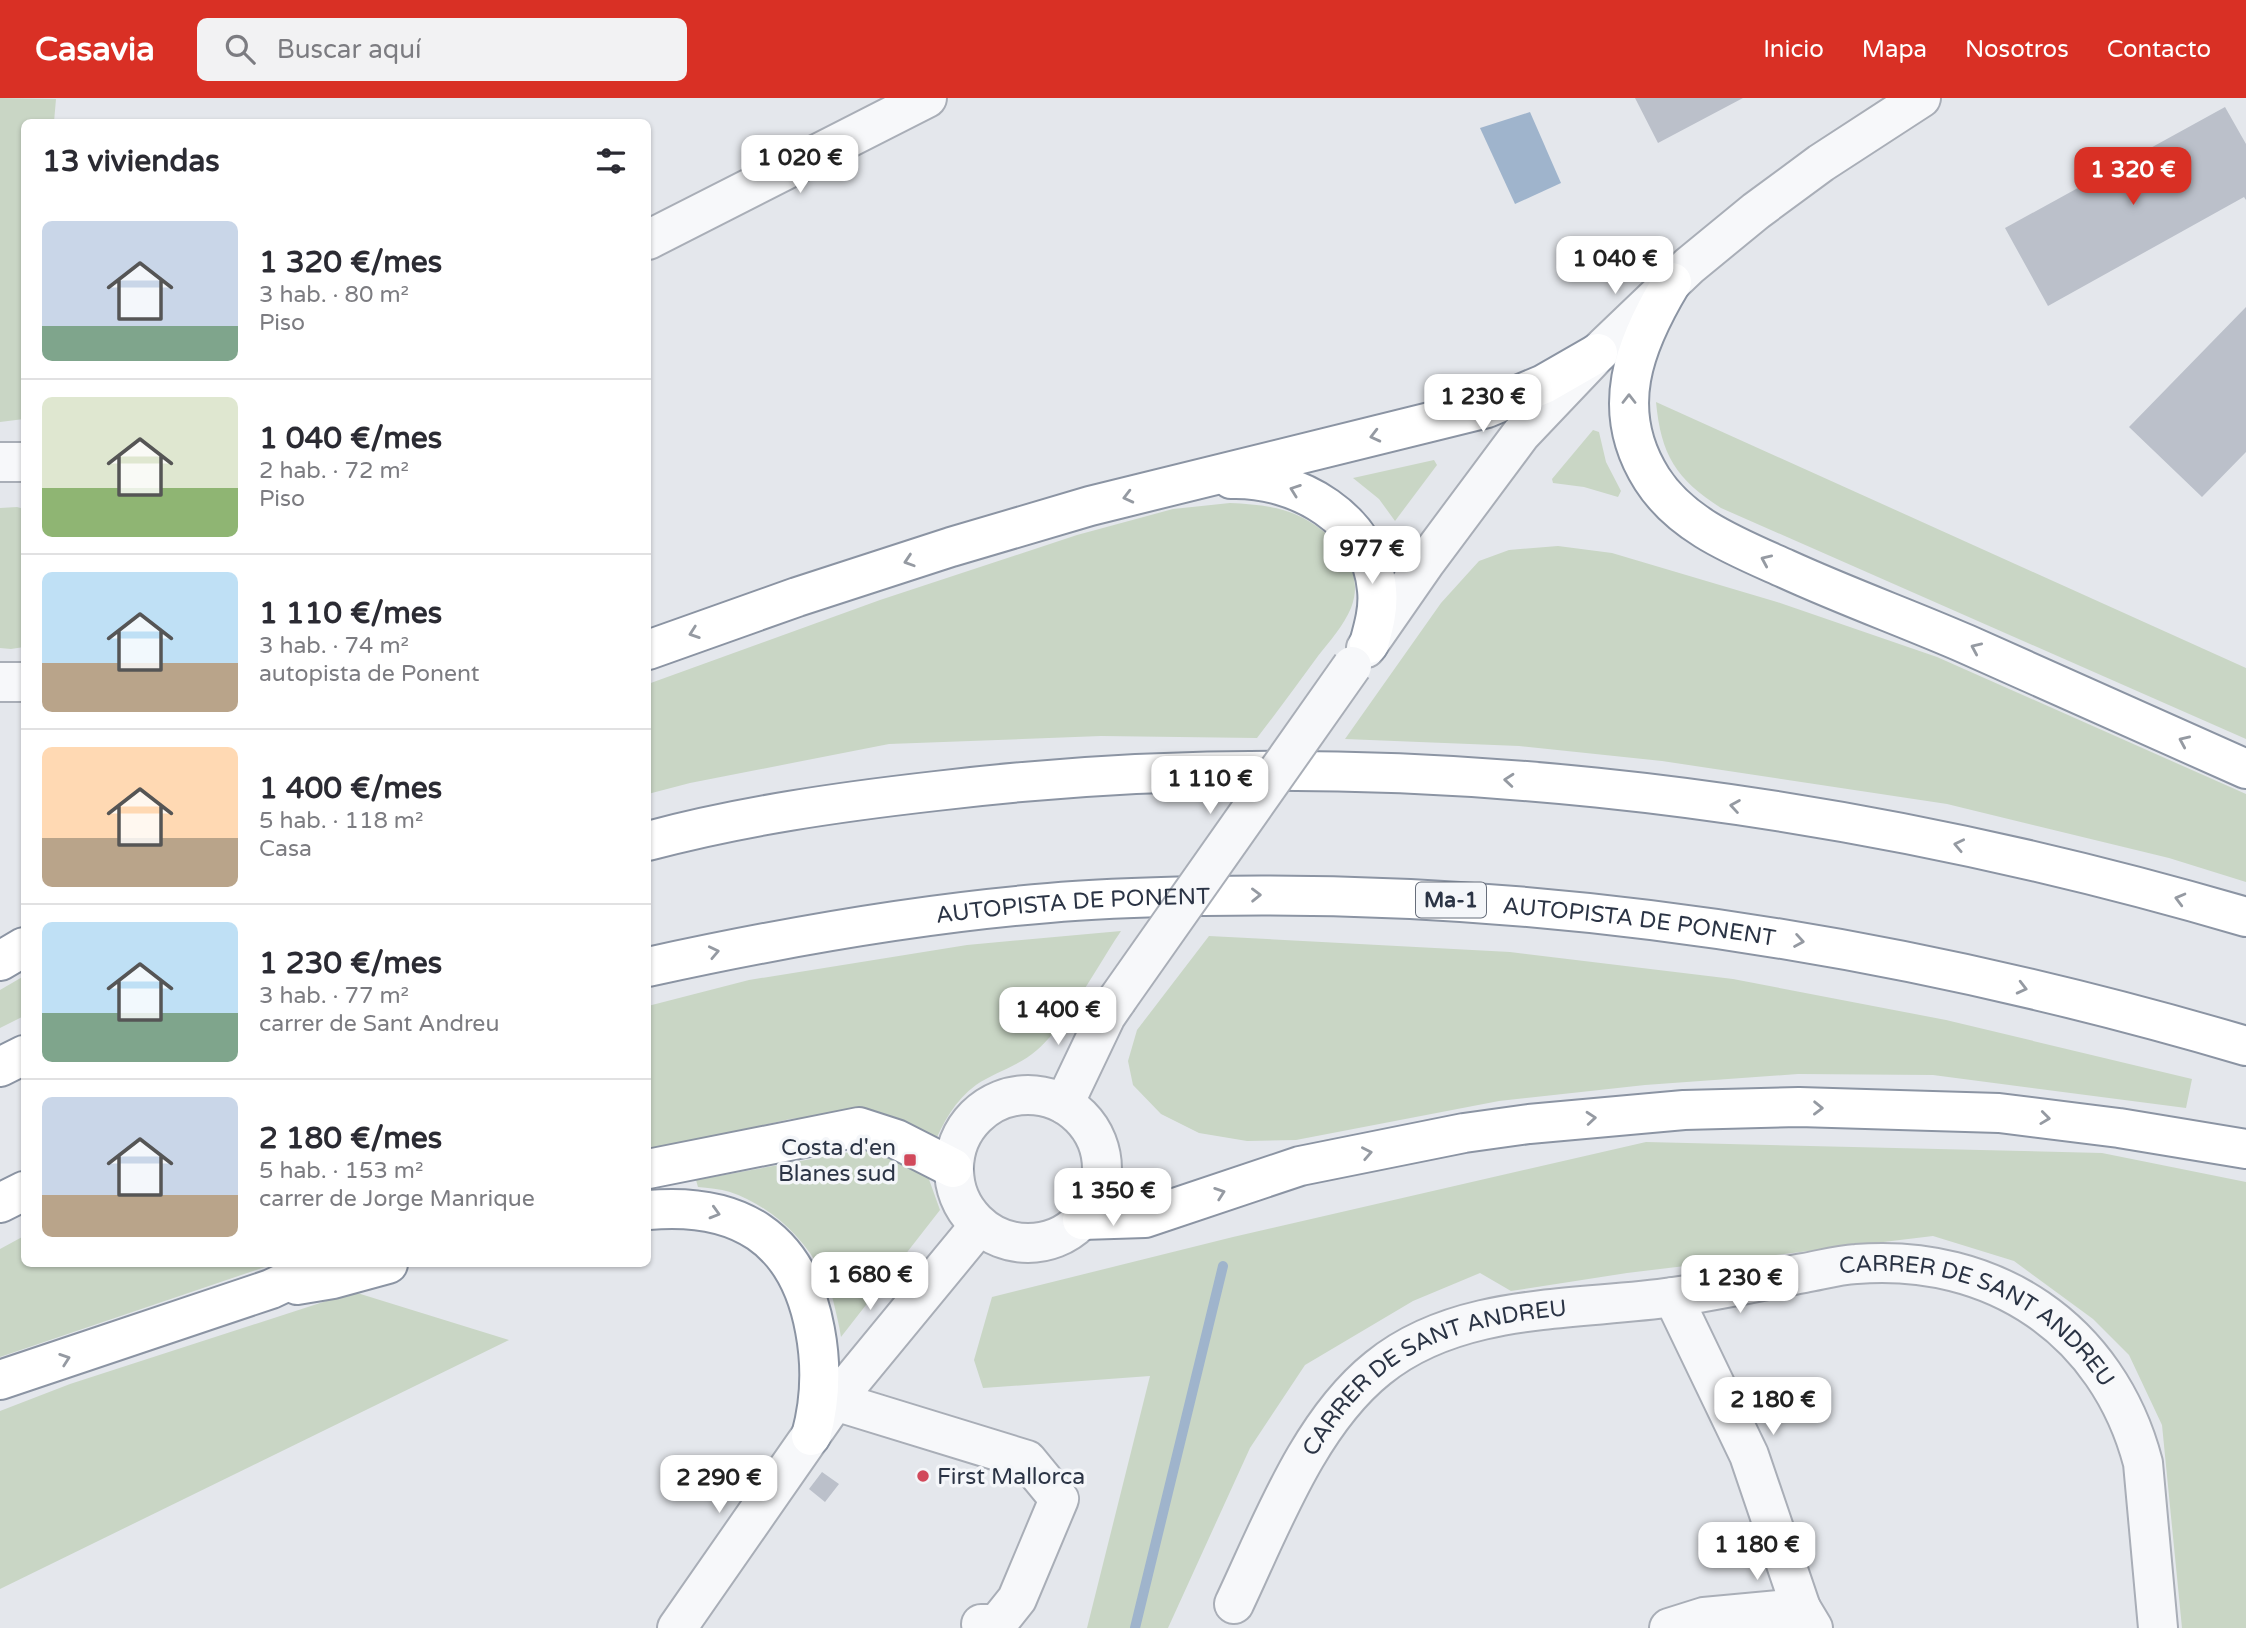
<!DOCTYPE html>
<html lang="es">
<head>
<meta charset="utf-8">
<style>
  :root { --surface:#fff; --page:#f2f2f3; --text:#2b2b33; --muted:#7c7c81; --line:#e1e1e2; --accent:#d93025 }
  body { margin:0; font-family:"Varela Round",sans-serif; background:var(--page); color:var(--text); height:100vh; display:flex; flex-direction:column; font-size:26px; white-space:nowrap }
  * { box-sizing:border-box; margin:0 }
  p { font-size:23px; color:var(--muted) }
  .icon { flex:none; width:38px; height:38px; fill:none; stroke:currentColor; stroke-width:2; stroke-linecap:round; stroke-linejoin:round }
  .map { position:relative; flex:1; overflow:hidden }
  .sheet { position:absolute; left:21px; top:21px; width:630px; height:1148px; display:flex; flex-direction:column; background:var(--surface); border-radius:10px; box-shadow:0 2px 5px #0004 }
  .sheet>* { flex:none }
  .price { position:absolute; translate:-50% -60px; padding:0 16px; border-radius:14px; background:#fff; color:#222; font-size:23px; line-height:46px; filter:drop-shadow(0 2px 4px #0008) }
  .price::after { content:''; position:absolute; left:50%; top:42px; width:21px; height:16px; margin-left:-10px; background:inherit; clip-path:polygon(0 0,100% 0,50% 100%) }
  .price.on { background:var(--accent); color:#fff }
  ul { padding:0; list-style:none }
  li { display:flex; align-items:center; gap:21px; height:175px; padding:0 21px }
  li+li { border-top:2px solid var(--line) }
  li span { display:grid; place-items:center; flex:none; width:196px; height:140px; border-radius:10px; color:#555 }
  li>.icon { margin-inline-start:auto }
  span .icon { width:84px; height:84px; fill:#fffc; stroke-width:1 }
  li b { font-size:30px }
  h2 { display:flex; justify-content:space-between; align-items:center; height:84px; padding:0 21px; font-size:30px }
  header { display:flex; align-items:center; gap:42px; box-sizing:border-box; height:98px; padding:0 35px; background:var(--accent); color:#fff }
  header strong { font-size:33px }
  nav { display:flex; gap:38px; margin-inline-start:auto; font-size:24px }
  .search { width:490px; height:63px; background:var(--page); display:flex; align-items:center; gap:18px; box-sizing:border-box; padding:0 24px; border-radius:10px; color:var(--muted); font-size:26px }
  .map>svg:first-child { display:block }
</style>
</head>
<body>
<header>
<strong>Casavia</strong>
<div class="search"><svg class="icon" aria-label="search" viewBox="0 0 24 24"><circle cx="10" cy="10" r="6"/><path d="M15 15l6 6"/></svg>Buscar aquí</div>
<nav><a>Inicio</a><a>Mapa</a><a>Nosotros</a><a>Contacto</a></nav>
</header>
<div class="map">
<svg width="2246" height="1530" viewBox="0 0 2246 1530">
  <rect width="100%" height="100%" fill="#e4e7ec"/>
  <path fill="#c9d6c5" d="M0,0L56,1L54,24H24V321L0,324Z
    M1656,304L2246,570V641L1721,410C1676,381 1661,357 1656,304Z
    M1593,332L1599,334L1606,364L1621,393L1618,399L1584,389L1553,385L1552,381Z
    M1434,362L1437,367L1395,423L1379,401L1353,380Z
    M1230,405C1248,406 1266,407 1283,412C1323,423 1369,465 1351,510C1344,527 1330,543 1318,558C1298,585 1278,613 1257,640L1101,638L889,646L690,685L648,696V586L880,502L1077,437L1173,411Z
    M17,409L24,411V549L11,551L0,550V410Z
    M1558,448L1612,455L1777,504L1937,559L2246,696V784L2169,760L1947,706L1662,663L1519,648L1345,641L1441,505L1479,463L1509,452Z
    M1121,833C1098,867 1067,926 1037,952C1019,968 995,974 976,987C955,1002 943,1025 933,1048L863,1015L790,1021L648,1054V908L749,882L967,847Z
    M1209,838L1510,854L1733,881L1946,922L2192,981L2186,1010L1933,977L1798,976L1645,987L1499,1003L1296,1042L1247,1043L1199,1035L1161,1016L1133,987L1128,963L1137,932Z
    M24,878V918L0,930V892Z
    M1646,1044L2102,1055L2246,1084V1530H2182L2162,1327L2129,1257L2093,1221L2014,1163L1933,1138L1627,1175L1511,1193L1480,1175L1413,1203L1305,1267L1250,1350L1168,1530H1087L1150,1278L983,1290L974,1262L992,1199L1233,1139Z
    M872,1050L926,1073L940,1112L841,1239C839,1227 836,1214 833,1202C819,1154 778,1110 730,1094C720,1091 708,1090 698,1089L696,1082Z
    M24,1138V1166H274L0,1259V1151Z
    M354,1194L509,1242L0,1491V1313L70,1286Z"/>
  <path fill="#9fb4cc" d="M1530,14L1561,85L1515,106L1480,30Z"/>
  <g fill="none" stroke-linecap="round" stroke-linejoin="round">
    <path stroke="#9fb4cc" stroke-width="10" d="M1135,1530L1223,1168"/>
  </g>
  <path fill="#bbc0ca" d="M1635,0H1743L1658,45Z
    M2225,9L2246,46V102L2244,99L2048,208L2005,130Z
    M2246,209V354L2202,399L2129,329Z
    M822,1374L839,1386L825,1404L809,1391Z"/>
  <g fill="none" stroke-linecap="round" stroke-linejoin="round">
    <g stroke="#a9aeb7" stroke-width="42">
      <g id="minor">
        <path d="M648,142L927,0"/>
        <path d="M0,364H24"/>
        <path d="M1366,550L1425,465L1521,336L1598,255L1689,168L1756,113L1821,65L1921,0"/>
        <path d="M0,584H24"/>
        <circle cx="1028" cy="1071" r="74"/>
        <path d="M1064,1006L1106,918L1117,902"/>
        <path d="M1673,1199L1749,1357L1801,1510"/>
        <path d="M835,1303L1027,1362L1059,1401L1017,1501L997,1526H981"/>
        <path id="s1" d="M1234,1506C1271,1428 1309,1325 1378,1270C1459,1204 1576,1213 1673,1199C1717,1193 1760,1183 1804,1175C1821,1172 1838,1167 1856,1166C1993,1155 2108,1231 2143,1365L2158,1530"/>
        <path d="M677,1530L835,1303L979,1128"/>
        <path d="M1669,1530L1704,1519L1801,1510L1813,1530"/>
      </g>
    </g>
    <g stroke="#8b94a3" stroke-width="42">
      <g id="highway">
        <path d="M1672,184C1634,247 1608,312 1652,381C1682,428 1737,449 1786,471C1845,498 1906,520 1966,546C2060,587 2153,629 2246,671"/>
        <path d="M1231,381C1297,379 1371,421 1377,492C1379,510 1374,528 1369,546"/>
        <path d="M648,552L797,499L951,449L1090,408L1487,310L1544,286L1598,255"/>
        <path d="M648,743C741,718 839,704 936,693C1374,640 1824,695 2246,819"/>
        <path d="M0,863L24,849"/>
        <path id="s2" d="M648,869C780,840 914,816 1049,805C1100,800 1152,799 1203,798C1557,791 1907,848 2246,948"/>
        <path d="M0,969L24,957"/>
        <path d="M648,1071L859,1029L896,1041L953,1070"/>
        <path d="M0,1105L24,1093"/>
        <path d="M648,1112C738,1104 798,1139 815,1232C822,1269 821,1302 811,1338"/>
        <path d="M1082,1122L1145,1120L1300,1068L1464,1035L1529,1026L1684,1012L1799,1009L1999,1015L2119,1030L2246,1051"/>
        <path d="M297,1187L333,1181L388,1166"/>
        <path d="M0,1282L271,1191L324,1166"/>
      </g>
    </g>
    <use href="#minor" stroke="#f7f8fa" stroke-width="38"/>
    <use href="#highway" stroke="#fff" stroke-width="38"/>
    <g stroke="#a9aeb7" stroke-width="42" stroke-linecap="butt">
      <path id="minor-bridge" d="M1117,902L1352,568"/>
    </g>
    <use href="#minor-bridge" stroke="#f7f8fa" stroke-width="38"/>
  </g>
  <defs><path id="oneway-chevron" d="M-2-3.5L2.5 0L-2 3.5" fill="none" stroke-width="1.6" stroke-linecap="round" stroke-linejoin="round" transform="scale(1.75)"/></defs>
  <g stroke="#959aa2">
    <use href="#oneway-chevron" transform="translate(1629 301) rotate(-90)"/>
    <use href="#oneway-chevron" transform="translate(1375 338) rotate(166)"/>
    <use href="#oneway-chevron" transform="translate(1295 392) rotate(-160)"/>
    <use href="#oneway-chevron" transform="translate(1128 399) rotate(166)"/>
    <use href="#oneway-chevron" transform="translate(1766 462) rotate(-156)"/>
    <use href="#oneway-chevron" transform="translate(909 463) rotate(162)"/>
    <use href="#oneway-chevron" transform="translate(694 535) rotate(161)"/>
    <use href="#oneway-chevron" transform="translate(1976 550) rotate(-156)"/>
    <use href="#oneway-chevron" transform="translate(2184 643) rotate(-156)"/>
    <use href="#oneway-chevron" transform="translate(1509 682) rotate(-175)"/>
    <use href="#oneway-chevron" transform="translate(1735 708) rotate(-171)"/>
    <use href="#oneway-chevron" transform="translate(1959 747) rotate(-168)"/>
    <use href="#oneway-chevron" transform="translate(1256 797) rotate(-1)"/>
    <use href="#oneway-chevron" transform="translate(2180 801) rotate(-165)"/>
    <use href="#oneway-chevron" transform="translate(1799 843) rotate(10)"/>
    <use href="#oneway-chevron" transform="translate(714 854) rotate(-12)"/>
    <use href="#oneway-chevron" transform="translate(2022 890) rotate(14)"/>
    <use href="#oneway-chevron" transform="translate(1818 1010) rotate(1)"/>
    <use href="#oneway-chevron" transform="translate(1591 1020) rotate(-5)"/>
    <use href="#oneway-chevron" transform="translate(2045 1020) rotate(7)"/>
    <use href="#oneway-chevron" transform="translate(1367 1055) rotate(-11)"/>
    <use href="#oneway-chevron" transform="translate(1220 1095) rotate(-19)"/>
    <use href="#oneway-chevron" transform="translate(715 1115) rotate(16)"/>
    <use href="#oneway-chevron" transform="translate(65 1261) rotate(-19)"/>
  </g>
  <g fill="#d1495b" stroke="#f4f6f9" stroke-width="2.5">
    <rect x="903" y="1055" width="14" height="14" rx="3.5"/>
    <circle cx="923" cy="1378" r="7"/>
  </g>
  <g text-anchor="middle" stroke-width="7" stroke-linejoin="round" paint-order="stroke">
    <rect fill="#f4f6f9" stroke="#676e7b" stroke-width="2" x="1416" y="784.5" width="70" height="35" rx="5"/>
    <g font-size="21" font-weight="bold" fill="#2b3445">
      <text x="1451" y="809">Ma-1</text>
    </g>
    <g font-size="23" fill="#2b3445" stroke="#f4f6f9">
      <text dy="8" stroke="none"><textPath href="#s2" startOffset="430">AUTOPISTA DE PONENT</textPath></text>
      <text dy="8" stroke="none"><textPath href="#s2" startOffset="998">AUTOPISTA DE PONENT</textPath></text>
      <text dy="8" stroke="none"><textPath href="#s1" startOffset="912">CARRER DE SANT ANDREU</textPath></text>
      <text dy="8" stroke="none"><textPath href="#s1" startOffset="324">CARRER DE SANT ANDREU</textPath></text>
    </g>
    <g font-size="23" fill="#2b3445" stroke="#f4f6f9" text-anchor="end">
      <text x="896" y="1057">Costa d'en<tspan x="896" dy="26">Blanes sud</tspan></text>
      <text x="937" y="1386" text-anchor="start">First Mallorca</text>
    </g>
  </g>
</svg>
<b class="price" style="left:800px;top:97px">1 020 €</b>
<b class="price on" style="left:2133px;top:109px">1 320 €</b>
<b class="price" style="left:1615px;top:198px">1 040 €</b>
<b class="price" style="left:1483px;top:336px">1 230 €</b>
<b class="price" style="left:1372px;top:488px">977 €</b>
<b class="price" style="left:1210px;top:718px">1 110 €</b>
<b class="price" style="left:1058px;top:949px">1 400 €</b>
<b class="price" style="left:1113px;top:1130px">1 350 €</b>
<b class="price" style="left:870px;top:1214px">1 680 €</b>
<b class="price" style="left:1740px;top:1217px">1 230 €</b>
<b class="price" style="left:1773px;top:1339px">2 180 €</b>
<b class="price" style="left:719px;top:1417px">2 290 €</b>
<b class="price" style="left:1757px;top:1484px">1 180 €</b>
<section class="sheet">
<h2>13 viviendas<svg class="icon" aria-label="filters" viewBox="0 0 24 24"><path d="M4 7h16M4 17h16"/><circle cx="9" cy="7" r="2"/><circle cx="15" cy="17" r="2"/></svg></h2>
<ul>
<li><span style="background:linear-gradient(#c9d6e8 75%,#7fa58c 0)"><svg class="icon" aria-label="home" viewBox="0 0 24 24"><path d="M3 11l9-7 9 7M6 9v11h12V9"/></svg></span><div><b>1 320 €/mes</b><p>3 hab. · 80 m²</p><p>Piso</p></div></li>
<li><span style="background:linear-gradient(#dfe7d0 65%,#8fb573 0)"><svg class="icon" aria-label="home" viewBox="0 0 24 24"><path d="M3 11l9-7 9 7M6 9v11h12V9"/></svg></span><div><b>1 040 €/mes</b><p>2 hab. · 72 m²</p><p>Piso</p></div></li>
<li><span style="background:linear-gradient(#bfe0f5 65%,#b9a48a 0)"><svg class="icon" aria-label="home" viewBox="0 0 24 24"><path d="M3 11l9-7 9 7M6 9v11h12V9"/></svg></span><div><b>1 110 €/mes</b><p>3 hab. · 74 m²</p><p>autopista de Ponent</p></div></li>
<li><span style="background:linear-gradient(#ffd9b3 65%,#b9a48a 0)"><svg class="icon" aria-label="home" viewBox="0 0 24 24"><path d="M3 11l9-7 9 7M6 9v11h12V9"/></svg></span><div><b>1 400 €/mes</b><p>5 hab. · 118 m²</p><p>Casa</p></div></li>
<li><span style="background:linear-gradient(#bfe0f5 65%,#7fa58c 0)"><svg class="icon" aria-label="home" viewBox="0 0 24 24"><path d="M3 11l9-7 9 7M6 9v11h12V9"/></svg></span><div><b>1 230 €/mes</b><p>3 hab. · 77 m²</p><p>carrer de Sant Andreu</p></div></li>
<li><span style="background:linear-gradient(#c9d6e8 70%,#b9a48a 0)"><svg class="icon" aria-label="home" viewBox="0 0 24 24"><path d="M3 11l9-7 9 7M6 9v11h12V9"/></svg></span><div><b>2 180 €/mes</b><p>5 hab. · 153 m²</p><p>carrer de Jorge Manrique</p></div></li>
</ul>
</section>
</div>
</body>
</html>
